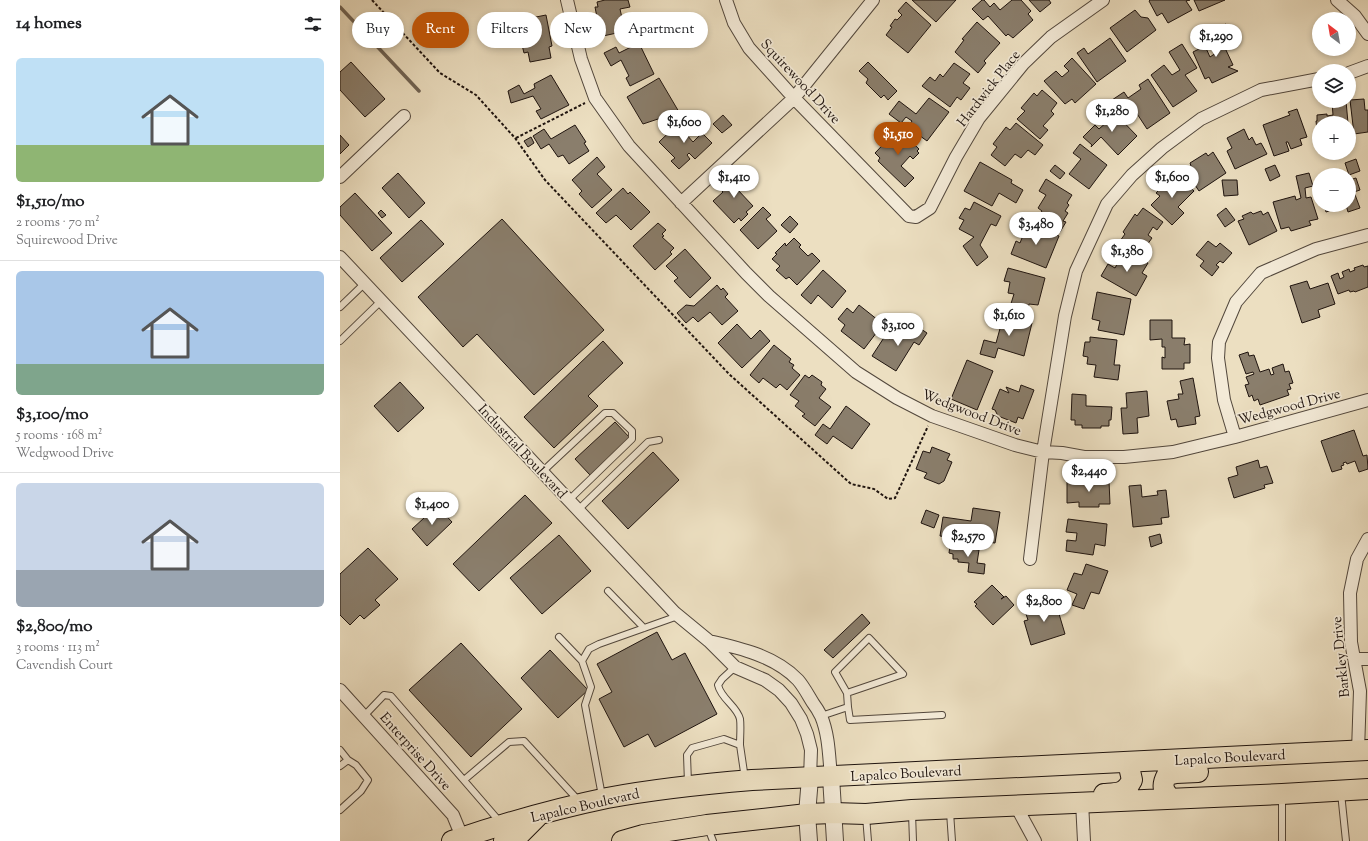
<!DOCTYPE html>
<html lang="en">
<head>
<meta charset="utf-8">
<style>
  :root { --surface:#fff; --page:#f6f6f6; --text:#202124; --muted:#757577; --line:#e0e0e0; --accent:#b45309 }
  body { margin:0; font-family:"Sorts Mill Goudy",serif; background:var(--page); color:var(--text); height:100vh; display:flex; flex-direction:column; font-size:15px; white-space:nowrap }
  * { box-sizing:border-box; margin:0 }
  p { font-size:13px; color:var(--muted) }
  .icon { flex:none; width:22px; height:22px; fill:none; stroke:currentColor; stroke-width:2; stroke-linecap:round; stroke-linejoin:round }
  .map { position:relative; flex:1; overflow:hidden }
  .side { display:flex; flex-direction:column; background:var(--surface); width:340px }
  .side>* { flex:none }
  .top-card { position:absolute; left:12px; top:12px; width:380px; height:36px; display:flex; gap:8px }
  .needle { width:26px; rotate:329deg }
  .buttons { position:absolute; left:972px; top:12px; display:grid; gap:8px }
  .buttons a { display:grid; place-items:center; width:44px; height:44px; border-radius:50%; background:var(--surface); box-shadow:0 2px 6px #0003; font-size:20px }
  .price { position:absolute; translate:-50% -34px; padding:0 9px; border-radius:14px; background:#fff; color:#222; font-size:13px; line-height:26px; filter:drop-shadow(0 1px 2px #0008) }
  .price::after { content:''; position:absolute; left:50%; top:24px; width:12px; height:9px; margin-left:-6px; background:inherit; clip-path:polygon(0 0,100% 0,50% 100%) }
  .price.current { background:var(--accent); color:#fff }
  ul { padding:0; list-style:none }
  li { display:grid; align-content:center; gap:8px; height:212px; padding:0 16px }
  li+li { border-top:1px solid var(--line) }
  li span { display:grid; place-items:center; height:124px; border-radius:6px; color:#555 }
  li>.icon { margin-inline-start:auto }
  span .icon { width:72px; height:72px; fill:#fffc; stroke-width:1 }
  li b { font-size:17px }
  h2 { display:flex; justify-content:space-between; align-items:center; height:48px; padding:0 16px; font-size:17px }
  .tag { padding:0 14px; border-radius:18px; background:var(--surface); box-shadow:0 2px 6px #0003; font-size:14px; line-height:36px }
  .tag.current { background:var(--accent); color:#fff }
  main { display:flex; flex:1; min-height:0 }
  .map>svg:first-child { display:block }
</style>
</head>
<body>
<main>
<section class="side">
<h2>14 homes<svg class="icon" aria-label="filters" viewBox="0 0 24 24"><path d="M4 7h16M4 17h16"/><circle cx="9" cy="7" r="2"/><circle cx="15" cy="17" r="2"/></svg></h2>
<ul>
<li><span style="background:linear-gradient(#bfe0f5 70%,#8fb573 0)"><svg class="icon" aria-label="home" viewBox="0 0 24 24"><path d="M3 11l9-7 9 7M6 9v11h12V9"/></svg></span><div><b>$1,510/mo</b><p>2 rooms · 70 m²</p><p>Squirewood Drive</p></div></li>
<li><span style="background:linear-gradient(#a9c7e8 75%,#7fa58c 0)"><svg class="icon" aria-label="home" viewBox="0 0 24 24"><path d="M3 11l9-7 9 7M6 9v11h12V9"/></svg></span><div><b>$3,100/mo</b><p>5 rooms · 168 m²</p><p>Wedgwood Drive</p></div></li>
<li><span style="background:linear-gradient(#c9d6e8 70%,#9aa5b1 0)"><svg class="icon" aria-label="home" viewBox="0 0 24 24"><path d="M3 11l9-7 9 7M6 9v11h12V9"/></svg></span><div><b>$2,800/mo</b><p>3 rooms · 113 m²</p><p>Cavendish Court</p></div></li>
</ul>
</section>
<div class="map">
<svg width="1028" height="841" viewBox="0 0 1028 841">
  <rect width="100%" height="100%" fill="#ecdfc1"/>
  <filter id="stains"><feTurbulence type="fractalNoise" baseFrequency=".005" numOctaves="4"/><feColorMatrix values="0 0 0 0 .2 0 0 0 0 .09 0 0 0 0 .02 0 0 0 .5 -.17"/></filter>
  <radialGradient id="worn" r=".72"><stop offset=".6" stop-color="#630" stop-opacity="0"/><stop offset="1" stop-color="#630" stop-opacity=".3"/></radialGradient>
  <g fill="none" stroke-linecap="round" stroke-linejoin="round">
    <path stroke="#706455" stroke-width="3.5" d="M0,7L79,91"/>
  </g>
  <path fill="#8a7e6c" stroke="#1f140f" d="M265,0H288L290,7L280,9L282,18L292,16L295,29L263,36L261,28H259L255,7H258L257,2Z
    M572,0H616L596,22Z
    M642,0H644L650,7L654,3L660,10L672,0H681L691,11L688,14L693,20L673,38L668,34L666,36L648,16L643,20L632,9Z
    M689,0H709L711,3L700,12Z
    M810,0H850L846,1L852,10L828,23L822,13L817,16L809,1Z
    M854,0H885L859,11Z
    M566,2L591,25L568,53L546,35L552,27L550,26L555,19L557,20L562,15L558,11Z
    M795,10L801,17L808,18L816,30L787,52L770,28Z
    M206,15L212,46L209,47L211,58L190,62L188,52L184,53L181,41L187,40L184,25L192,24L191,18Z
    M637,22L660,43L644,61L646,63L638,73L615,52L624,40L622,39Z
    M886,24L892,37L874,45L883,49L885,48L893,65L888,67L898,71L872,83L869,77L865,79L853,52L865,46L870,57L876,53L871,42L876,39L872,30Z
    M770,38L786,61L757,82L737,53L744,48L748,54Z
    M299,43L314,74L290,86L286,78L289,76L281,60L271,66L264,53L276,47L279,53Z
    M842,44L857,68L845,75L857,91L833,107L811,75L824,65L832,75L840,70L829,52Z
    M732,58L756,84L735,103L732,99L725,104L704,81L716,71L722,77L729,71L724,66Z
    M11,62L45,99L25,117L0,90V72Z
    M528,62L557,91L548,100L544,95L541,98L526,83L528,79L519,71Z
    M614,63L630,74L623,83L630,88L621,100L617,97L610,107L582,86L590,77L595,81L600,74L603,77Z
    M211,75L229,105L201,119L196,111L201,109L193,96L171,103L168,91L179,85L184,94L195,88L194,84Z
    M319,78L339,112L303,124L287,97Z
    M808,79L830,113L807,129L790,103L780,110L772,100L784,92L788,98L801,89L799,85Z
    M702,90L717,103L711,111L714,114L703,126L708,130L700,139L677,119L685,111L681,108L694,93L697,96Z
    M589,98L609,112L587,141L568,127L572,121L566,117L561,123L549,114L559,101L576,114Z
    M1024,99L1025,110H1028V132L1014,134L1010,100Z
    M1006,101L1008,123H979V140H978L976,121H977V115L987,114V116L993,115L992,102Z
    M771,109L797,136L778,155L761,137L751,147L752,145L743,137L755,125L759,129L768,121L764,117Z
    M957,109L967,137L960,139L962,145L951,149L948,142H946L949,151L934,156L923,125L950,115L948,112Z
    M383,115L392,125L382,133L373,124Z
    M344,118L353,127L346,134L353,142L362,133L372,143L355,159L349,153L347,155L350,159L339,169L331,161L335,158L319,142Z
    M676,123L703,145L695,155L688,150L681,158L675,154L665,166L651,155L657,147L653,144L666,127L670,130Z
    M235,125L246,142L244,143L249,151L229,164L223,155L218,157L209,144L201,149L193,136L204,129L211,139Z
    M558,129L579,149L577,151L579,153L573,159L570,156L561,166L574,178L565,187L538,161L540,158L535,153Z
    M904,129L909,140L912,137L916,145L921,143L927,154L895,169L887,151L892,148L887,138Z
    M0,135L9,145L0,154Z
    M191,137L194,143L188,147L184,141Z
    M740,144L767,165L749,189L729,174L741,159L733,153Z
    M873,152L886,173L859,191L845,170L851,166L850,163L866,153L868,156Z
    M257,157L265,167L257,174L272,190L252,208L239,194L242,191L232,180Z
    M1016,159L1020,171L1009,175L1005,163Z
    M640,162L672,180L671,183L683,190L676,203L659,193L652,206L624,191Z
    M715,165L725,173L720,179L710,171Z
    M935,165L940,176L930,181L925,169Z
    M399,169L408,178L397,189L413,206L406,212L408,214L401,221L399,218L394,223L373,201L383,192L381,190L392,180L390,178Z
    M58,173L85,203L69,218L42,188Z
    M836,173L854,191L838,207L844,213L832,225L811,205L820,196L816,193Z
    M969,173L973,186L965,188L966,198L971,197L978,219L969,221L971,225L951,231L949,227L941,229L933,202L955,196L956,200L961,198L956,176Z
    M1016,178L1020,190L1014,192L1020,208L1008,212L1006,205L986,212L984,205H1009V180Z
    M706,179L732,195L727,203L729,205L725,211L728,213L723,221L726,222L720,232L697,218L702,211L698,208L706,195L699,191Z
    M882,180H897L898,195L884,196Z
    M283,188L288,194L290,192L310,212L291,230L276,215L266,223L256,213Z
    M15,193L52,233L32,251L0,215V207Z
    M634,202L661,216L656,226L651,224L640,245L648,257L637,266L623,246L634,237L619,229L624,220L619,218L625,208L630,210Z
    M423,207L431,215L426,219L437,231L418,249L400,230Z
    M803,208L823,222L817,230L813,227L808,235L812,238L807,245L810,247L803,257L780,241L785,234L783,232L795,214L797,216Z
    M886,208L895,220L885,227L877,215Z
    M41,210L46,215L42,218L38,213Z
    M921,211L923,215L928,212L937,231L909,245L898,221L904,219L902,216L911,212L913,214Z
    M450,216L458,224L450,233L441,225Z
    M162,219L264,330L194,395L137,334L123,347L78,297Z
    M81,220L104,244L62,282L40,258Z
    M318,223L326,230L322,234L324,236L322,237L334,248L330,252L332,254L315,270L293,246Z
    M688,223L719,236L706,268L671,254L676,241L680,243Z
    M454,238L461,245L459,247L468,256L472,253L480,261L457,285L449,277L446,279L436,270L440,266L432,259L437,254L435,253L445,243L446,246Z
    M868,241L876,247L880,243L892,253L883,263L880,261L876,265L879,267L872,276L860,266L864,261L856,255Z
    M345,249L371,278L350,298L334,281L338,278L326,266Z
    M785,250L808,263L802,273L807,276L796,296L761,276L768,264L775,268Z
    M1023,265L1024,267L1028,266V287L1015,292L1014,291L1010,292L1009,290L998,294L991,276L998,273L1000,279L1004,277L1002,272L1009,269L1010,272L1015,270L1014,268Z
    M668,268L705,278L698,305L689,304L687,314L669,310L674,294L668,293L670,282L664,281Z
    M483,270L506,291L492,308L478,295L471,304L461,295Z
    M967,281L970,289L988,283L995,304L978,310L980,317L962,323L950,286Z
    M377,285L381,290L383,288L388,294L385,297L398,311L382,325L370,312L358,322L353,317L346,323L337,313L346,305L354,306Z
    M757,292L791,299L784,335L758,330L760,321L752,319Z
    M519,305L543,324L524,349L501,331L505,325L498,319L507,308L513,313Z
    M659,314L692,323L684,356L658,348L655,358L640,354L644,340L656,343L661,325L657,323Z
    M810,320H832V338H845L844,345L850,344V363H844V369H822V357L825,358V347H822V339L810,340Z
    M397,324L411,339L420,330L430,341L402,368L378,343Z
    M575,325L587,333L579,345L574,342L556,371L532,356L545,336L550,339L554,332L563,337L565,334L568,336Z
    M750,337L777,340L774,365H780L778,380L754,377L756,365L747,364L748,357L743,356L745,342H750Z
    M263,341L283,363L248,396L258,406L214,448L184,417Z
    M434,345L451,359L449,362L454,365L452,368L460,375L447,390L440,384L436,388L423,378L419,383L410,375Z
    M908,352L909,356L914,355L920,372L929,369L931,375L934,374L932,368L943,364L945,372L949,371L953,383L949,384L951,389L947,390L949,395L920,405L918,399L914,401L912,395L909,397L905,385L909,384L906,377L914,374L913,372L906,374L899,355Z
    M627,360L653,371L637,410L611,399Z
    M465,375L469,378L472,375L482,382L481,385L486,389L479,398L491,407L475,426L462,416L465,414L455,406L459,401L450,395Z
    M853,378L860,416L855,417L856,424L838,427L836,419L831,420L827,401L839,399L838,394H843L840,381Z
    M60,382L84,408L58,432L34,406Z
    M681,385L694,390L683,419L678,417L676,423L658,416L655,410L652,409L660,389L669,393L666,387L679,392Z
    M807,391L809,416L797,418L798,433L783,434L781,408H787L786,393Z
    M732,394L746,395V406L772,407L771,420H769V426H761V428H742V425H735V420H731Z
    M506,406L530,424L512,449L493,436L487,444L475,435L483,424L490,429Z
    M275,422L290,438L250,475L235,459Z
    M1014,430L1023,456L1027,455L1028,469L1019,472L1015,461L1007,464L1006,462L1003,463L1004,465L1001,466L1002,469L992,472L981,441Z
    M592,447L610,454L607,460L612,462L604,481L599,484L584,478L587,473L576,469L583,451L590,453Z
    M313,452L339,480L288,529L262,501Z
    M918,460L920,468L927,466L933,483L924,485L925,488L894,498L888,478L898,475L896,467Z
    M769,481L770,504H759V507H739V502L727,503V482Z
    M801,485L802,497L818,495L817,491L826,490L829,517L821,518L822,524L793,527L789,486Z
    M185,495L212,523L139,591L113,564Z
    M97,506L112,522L87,546L72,529Z
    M633,508L660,512L655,543L600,536L603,517L631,521Z
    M586,510L599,515L594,528L581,523Z
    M728,519L767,524L765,546L755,544L753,555L726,551L727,540L736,541L737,533L726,532Z
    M820,534L822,543L811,547L809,537Z
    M219,535L251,571L202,614L170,578Z
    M610,546L621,547L624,546H630L632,549L639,550L637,563L645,564L644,574L628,572L629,563L618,562V559H613V554L609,553Z
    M28,548L58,579L35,600L40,605L24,619L20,615L10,625L0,615V574Z
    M746,564L768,571L759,594L751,592L744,609L732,605L737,594L727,590L734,573L742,575Z
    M652,585L664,597L661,599L666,596L674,605L653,625L635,606L637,604L634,602Z
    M714,597L725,634L691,645L684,621L688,620L686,614L704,608L702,601Z
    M522,614L530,623L493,658L484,650Z
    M317,632L332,660L345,653L377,714L315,747L308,734L284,747L259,699L272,692L257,664Z
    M121,643L182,709L131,757L69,690Z
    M210,650L248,690L218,718L181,678Z"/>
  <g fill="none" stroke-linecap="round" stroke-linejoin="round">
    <g stroke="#52473c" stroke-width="8">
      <path id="service" d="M0,307L25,283
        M0,341L41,301
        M202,472L265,413H273L292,431V439L229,500
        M238,510L308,442L319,440
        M268,591L304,628
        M219,637L242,661
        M395,667L382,679L378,685C381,699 397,706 400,719C401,726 400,737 400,745
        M508,707L510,720L602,715
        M24,716L44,695L51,696L160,822
        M481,716L508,707L507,693L495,672L529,638L563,674L507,693
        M0,750L8,760L16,765L28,780L21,791L0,810
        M0,766L8,760
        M124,780L169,742L184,741L238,800
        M348,783L347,755L352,748L384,739L400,745L405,779
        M1001,793L1006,841
        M262,796L245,705L251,687L242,661L249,649L259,644L338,616
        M610,812L612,841
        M572,813L573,841
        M526,816L528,841
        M368,828L373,841
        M942,841V797"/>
    </g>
    <g stroke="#52473c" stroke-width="14">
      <path id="minor" d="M227,0L241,59L255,98L289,146L406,273L429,296L516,372L557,398L592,416L675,445L703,452L722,453L744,457H784L833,452L895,437L1028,400
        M386,0L394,23L409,48L454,98L569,216L576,217L590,208L616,157L639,118L683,64L711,37L763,0
        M997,0L1015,16L1028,34
        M1009,73L1028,66
        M0,177L64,116
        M341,203L454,98L533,0
        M0,257L335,613L369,641L395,667L425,680L439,690L451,703L461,719L467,734L471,750L470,778
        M895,437L884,400L878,358L879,342L896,302L921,273L976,249L1028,235
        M690,559L703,452L725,316L736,271L767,204L792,175L822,148L861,119L921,90L979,79
        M369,641C400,648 435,656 458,680C464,687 468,695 473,703C476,707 479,712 481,716C489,735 489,757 491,777
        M1015,659H1028
        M0,690L113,815L122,837
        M1018,751L1020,691L1011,642L1010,593L1017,559L1028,539
        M742,802L744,841
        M676,806L695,841"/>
    </g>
    <g stroke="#52473c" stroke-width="18">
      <path id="tertiary" d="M491,777L495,841
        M469,841L467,814L470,778"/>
    </g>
    <g stroke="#1f140f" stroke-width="22">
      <path id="primary" d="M764,794C778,793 785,794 792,780L788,762
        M831,799C823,790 821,786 827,775L836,773L858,772
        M112,841C162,824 214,809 267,798C315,789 363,784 412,780L1028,750
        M164,841L177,837L198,816
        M282,841L303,835L367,825L467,814L493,813L526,814L572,810L942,794L1028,789"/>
    </g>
    <path stroke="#1f140f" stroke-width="2" stroke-dasharray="3 2" stroke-linecap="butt" d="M32,0L100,73L136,95L175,138L205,180L389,374L511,484L534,489L548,499L555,498L588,426
      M176,138L245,103"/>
    <use href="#service" stroke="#f3ead7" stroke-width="6"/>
    <use href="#minor" stroke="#f3ead7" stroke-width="12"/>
    <use href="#tertiary" stroke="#f3ead7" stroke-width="16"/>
    <use href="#primary" stroke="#ecdfc1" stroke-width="20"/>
  </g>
  <g text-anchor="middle" stroke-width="3.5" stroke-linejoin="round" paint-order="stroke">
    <g font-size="14" fill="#1f140f" stroke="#f3ead7">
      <text transform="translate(461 81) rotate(47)" y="5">Squirewood Drive</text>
      <text transform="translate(648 88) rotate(-52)" y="5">Hardwick Place</text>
      <text transform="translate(949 406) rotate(-15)" y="5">Wedgwood Drive</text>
      <text transform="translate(632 412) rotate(21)" y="5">Wedgwood Drive</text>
      <text transform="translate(183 451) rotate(47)" y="5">Industrial Boulevard</text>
      <text transform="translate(1000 657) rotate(-96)" y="5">Barkley Drive</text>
      <text transform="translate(76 751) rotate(48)" y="5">Enterprise Drive</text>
      <text transform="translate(890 757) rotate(-3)" y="5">Lapalco Boulevard</text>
      <text transform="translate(566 773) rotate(-3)" y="5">Lapalco Boulevard</text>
      <text transform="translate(245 805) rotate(-13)" y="5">Lapalco Boulevard</text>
    </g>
  </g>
  <rect width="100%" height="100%" filter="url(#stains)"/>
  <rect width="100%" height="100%" fill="url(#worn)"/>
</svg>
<div class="buttons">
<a><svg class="needle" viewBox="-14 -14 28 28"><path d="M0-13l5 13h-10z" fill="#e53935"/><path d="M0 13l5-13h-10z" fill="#757577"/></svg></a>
<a><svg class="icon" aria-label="layers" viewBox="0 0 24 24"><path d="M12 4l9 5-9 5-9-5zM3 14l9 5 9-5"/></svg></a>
<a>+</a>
<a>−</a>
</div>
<b class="price" style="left:876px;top:58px">$1,290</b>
<b class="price" style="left:772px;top:133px">$1,280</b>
<b class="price" style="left:344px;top:144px">$1,600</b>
<b class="price current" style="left:558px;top:156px">$1,510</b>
<b class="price" style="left:394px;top:199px">$1,410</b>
<b class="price" style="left:832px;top:199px">$1,600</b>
<b class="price" style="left:696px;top:246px">$3,480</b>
<b class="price" style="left:787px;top:273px">$1,380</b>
<b class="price" style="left:669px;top:337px">$1,610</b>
<b class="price" style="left:558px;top:347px">$3,100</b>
<b class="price" style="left:749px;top:493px">$2,440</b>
<b class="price" style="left:92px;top:526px">$1,400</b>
<b class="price" style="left:628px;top:558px">$2,570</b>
<b class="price" style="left:704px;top:623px">$2,800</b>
<div class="top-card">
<a class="tag">Buy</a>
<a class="tag current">Rent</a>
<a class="tag">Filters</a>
<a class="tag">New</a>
<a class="tag">Apartment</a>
</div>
</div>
</main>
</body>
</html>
